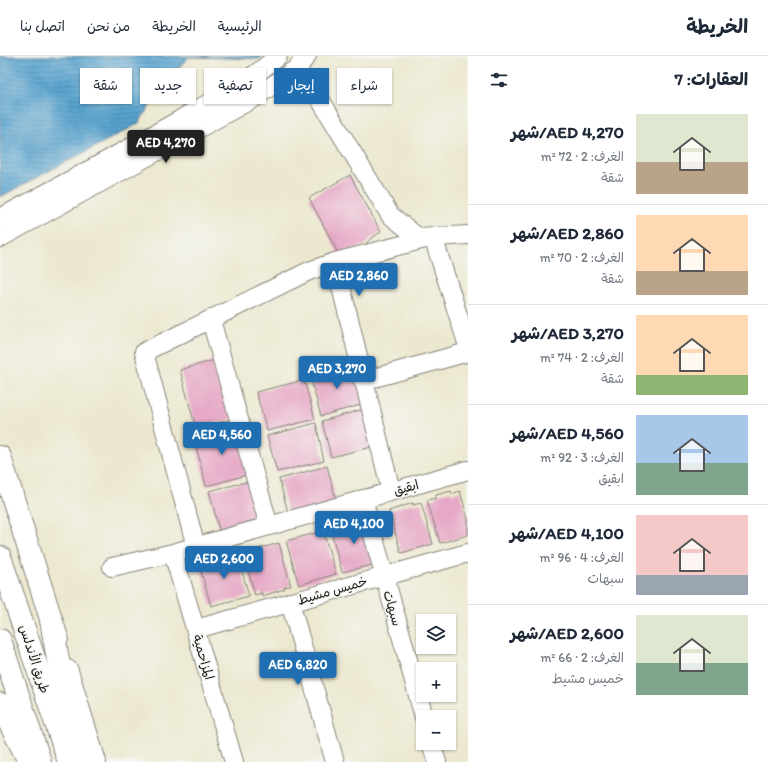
<!DOCTYPE html>
<html lang="ar">
<head>
<meta charset="utf-8">
<style>
  :root { --surface:#fff; --page:#f2f2f3; --text:#1f2937; --muted:#747a83; --line:#e0e1e3; --accent:#1f6fb2 }
  body { margin:0; font-family:Itim,"Playpen Sans Arabic",sans-serif; background:var(--page); color:var(--text); direction:rtl; height:100vh; display:flex; flex-direction:column; font-size:15px; white-space:nowrap }
  * { box-sizing:border-box; margin:0 }
  p { font-size:13px; color:var(--muted) }
  .icon { flex:none; width:22px; height:22px; fill:none; stroke:currentColor; stroke-width:2; stroke-linecap:round; stroke-linejoin:round }
  .map { position:relative; flex:1; overflow:hidden; direction:ltr }
  .panel { display:flex; flex-direction:column; background:var(--surface); width:300px }
  .panel>* { flex:none }
  .banner { position:absolute; left:12px; top:12px; width:380px; height:36px; direction:rtl; display:flex; gap:8px }
  .fabs { position:absolute; left:416px; top:558px; display:grid; gap:8px }
  .fabs a { display:grid; place-items:center; width:40px; height:40px; border-radius:0px; background:var(--surface); box-shadow:0 1px 3px #0004; font-size:20px }
  .price { position:absolute; translate:-50% -34px; padding:0 9px; border-radius:4px; background:var(--accent); color:#fff; font-size:13px; line-height:26px; filter:drop-shadow(0 1px 2px #0008) }
  .price::after { content:''; position:absolute; left:50%; top:24px; width:12px; height:9px; margin-left:-6px; background:inherit; clip-path:polygon(0 0,100% 0,50% 100%) }
  .price.active { background:#222; color:#fff }
  ul { padding:0; list-style:none }
  li { display:flex; align-items:center; gap:12px; height:100px; padding:0 20px }
  li+li { border-top:1px solid var(--line) }
  li span { display:grid; place-items:center; flex:none; width:112px; height:80px; border-radius:0px; color:#555 }
  li>.icon { margin-inline-start:auto }
  span .icon { width:48px; height:48px; fill:#fffc; stroke-width:1 }
  li b { font-size:17px }
  h2 { display:flex; justify-content:space-between; align-items:center; height:48px; padding:0 20px; font-size:17px }
  .tag { padding:0 14px; border-radius:0px; background:var(--surface); box-shadow:0 1px 3px #0004; font-size:14px; line-height:36px }
  .tag.active { background:var(--accent); color:#fff }
  header { display:flex; align-items:center; gap:24px; box-sizing:border-box; height:56px; padding:0 20px; background:var(--surface); border-bottom:1px solid var(--line) }
  header strong { font-size:19px }
  nav { display:flex; gap:22px; margin-inline-start:auto; font-size:14px }
  main { display:flex; flex:1; min-height:0 }
  .map>svg:first-child { display:block }
</style>
</head>
<body>
<header>
<strong>الخريطة</strong>
<nav><a>الرئيسية</a><a>الخريطة</a><a>من نحن</a><a>اتصل بنا</a></nav>
</header>
<main>
<section class="panel">
<h2>العقارات: 7<svg class="icon" aria-label="filters" viewBox="0 0 24 24"><path d="M4 7h16M4 17h16"/><circle cx="9" cy="7" r="2"/><circle cx="15" cy="17" r="2"/></svg></h2>
<ul>
<li><span style="background:linear-gradient(#dfe7d0 60%,#b9a48a 0)"><svg class="icon" aria-label="home" viewBox="0 0 24 24"><path d="M3 11l9-7 9 7M6 9v11h12V9"/></svg></span><div><b>AED 4,270/شهر</b><p>الغرف: 2 · 72 m²</p><p>شقة</p></div></li>
<li><span style="background:linear-gradient(#ffd9b3 70%,#b9a48a 0)"><svg class="icon" aria-label="home" viewBox="0 0 24 24"><path d="M3 11l9-7 9 7M6 9v11h12V9"/></svg></span><div><b>AED 2,860/شهر</b><p>الغرف: 2 · 70 m²</p><p>شقة</p></div></li>
<li><span style="background:linear-gradient(#ffd9b3 75%,#8fb573 0)"><svg class="icon" aria-label="home" viewBox="0 0 24 24"><path d="M3 11l9-7 9 7M6 9v11h12V9"/></svg></span><div><b>AED 3,270/شهر</b><p>الغرف: 2 · 74 m²</p><p>شقة</p></div></li>
<li><span style="background:linear-gradient(#a9c7e8 60%,#7fa58c 0)"><svg class="icon" aria-label="home" viewBox="0 0 24 24"><path d="M3 11l9-7 9 7M6 9v11h12V9"/></svg></span><div><b>AED 4,560/شهر</b><p>الغرف: 3 · 92 m²</p><p>ابقيق</p></div></li>
<li><span style="background:linear-gradient(#f6c9c9 75%,#9aa5b1 0)"><svg class="icon" aria-label="home" viewBox="0 0 24 24"><path d="M3 11l9-7 9 7M6 9v11h12V9"/></svg></span><div><b>AED 4,100/شهر</b><p>الغرف: 4 · 96 m²</p><p>سبهات</p></div></li>
<li><span style="background:linear-gradient(#dfe7d0 60%,#7fa58c 0)"><svg class="icon" aria-label="home" viewBox="0 0 24 24"><path d="M3 11l9-7 9 7M6 9v11h12V9"/></svg></span><div><b>AED 2,600/شهر</b><p>الغرف: 2 · 66 m²</p><p>خميس مشيط</p></div></li>
</ul>
</section>
<div class="map">
<svg width="468" height="706" viewBox="0 0 468 706">
  <defs>
    <pattern id="water-rules" width="6" height="5" patternUnits="userSpaceOnUse"><rect width="6" height="5" fill="#56a3cf"/><path d="M0 2.5h6" fill="none" stroke="#4684a7"/></pattern>
  </defs>
  <rect width="100%" height="100%" fill="#f6f6f2"/>
  <filter id="ink" filterUnits="userSpaceOnUse"><feTurbulence type="fractalNoise" baseFrequency=".025" numOctaves="2"/><feDisplacementMap in="SourceGraphic" scale="8" xChannelSelector="R" yChannelSelector="G"/><feConvolveMatrix kernelMatrix="1 2 1 2 8 2 1 2 1" color-interpolation-filters="sRGB"/></filter>
  <filter id="wash" filterUnits="userSpaceOnUse"><feTurbulence type="fractalNoise" baseFrequency=".012" numOctaves="4" result="noise"/><feDisplacementMap in="SourceGraphic" scale="16" xChannelSelector="R" yChannelSelector="G"/><feGaussianBlur stdDeviation="0.9" result="paint"/><feColorMatrix in="noise" values="0 0 0 0 0 0 0 0 0 0 0 0 0 0 0 0 0 1.4 0 .05"/><feComposite in="paint" operator="in"/></filter>
  <g filter="url(#wash)">
    <rect width="100%" height="100%" fill="#ece8d0"/>
    <path fill="url(#water-rules)" stroke="#396076" d="M0,0H262L260,3L188,1L159,36L138,68L0,141Z"/>
    <g id="blocks">
      <path fill="#e6a8c6" d="M350,119L381,176L370,183L365,189L339,199L309,142Z
        M215,304L232,363L196,373L180,314Z
        M354,308L364,348L321,360L310,321Z
        M304,324L315,363L267,375L256,336Z
        M364,353L376,390L331,401L322,365Z
        M316,367L324,405L277,416L267,380Z
        M238,370L251,418L206,430L194,382Z
        M327,410L337,447L289,460L279,423Z
        M254,424L266,469L221,481L209,435Z
        M451,435L452,438L460,435L468,463V479L440,487L427,444L436,442V439Z
        M413,447V449L421,447L433,488L401,497L389,455Z
        M365,462L377,505L371,507L372,509L342,516L330,472Z
        M323,475L336,518L299,529L286,485Z
        M279,487L291,530L284,531L285,533L262,540V537L255,539L243,497Z
        M237,498L249,540L211,550L199,509Z"/>
    </g>
  </g>
  <g filter="url(#ink)">
    <use href="#blocks" fill-opacity="0" stroke="#848276" stroke-width="1"/>
    <g fill="none" stroke-linecap="round" stroke-linejoin="round">
      <g stroke="#848276" stroke-width="20">
        <path id="minor" d="M296,13L312,30L390,159L419,182L468,179
          M0,162C61,129 122,97 181,63C215,43 249,26 278,0
          M0,182L254,42L296,13L307,0
          M211,264L269,470
          M363,325L468,296
          M391,435L335,206L433,181L468,290
          M363,443L424,661
          M196,491L144,296L309,215L335,206
          M173,497L234,706
          M112,511L173,497L468,414
          M290,546L335,706
          M196,573L468,497
          M431,687L437,706"/>
      </g>
      <g stroke="#848276" stroke-width="24">
        <path id="major" d="M0,401L57,582
          M0,501L69,706
          M0,584L40,706
          M67,615L95,706
          M0,648L26,699"/>
      </g>
      <g stroke="#848276" stroke-width="24">
        <path id="highway" d="M51,564L76,706"/>
      </g>
      <use href="#minor" stroke="#fff" stroke-width="18"/>
      <use href="#major" stroke="#fff" stroke-width="22"/>
      <use href="#highway" stroke="#fff" stroke-width="22"/>
    </g>
  </g>
  <g text-anchor="middle" stroke-width="3" stroke-linejoin="round" paint-order="stroke">
    <g font-size="13" fill="#1c1c1c" stroke="#f6f6f2">
      <text transform="translate(406 431) rotate(-15)" y="5">ابقيق</text>
      <text transform="translate(332 534) rotate(-16)" y="5">خميس مشيط</text>
      <text transform="translate(393 552) rotate(74)" y="5">سبهات</text>
      <text transform="translate(204 601) rotate(74)" y="5">المزاحمية</text>
      <text transform="translate(35 603) rotate(72)" y="5">طريق الأندلس</text>
    </g>
  </g>
</svg>
<div class="fabs">
<a><svg class="icon" aria-label="layers" viewBox="0 0 24 24"><path d="M12 4l9 5-9 5-9-5zM3 14l9 5 9-5"/></svg></a>
<a>+</a>
<a>−</a>
</div>
<b class="price active" style="left:166px;top:108px">AED 4,270</b>
<b class="price" style="left:359px;top:241px">AED 2,860</b>
<b class="price" style="left:337px;top:334px">AED 3,270</b>
<b class="price" style="left:222px;top:400px">AED 4,560</b>
<b class="price" style="left:354px;top:489px">AED 4,100</b>
<b class="price" style="left:224px;top:524px">AED 2,600</b>
<b class="price" style="left:298px;top:630px">AED 6,820</b>
<div class="banner">
<a class="tag">شراء</a>
<a class="tag active">إيجار</a>
<a class="tag">تصفية</a>
<a class="tag">جديد</a>
<a class="tag">شقة</a>
</div>
</div>
</main>
</body>
</html>
